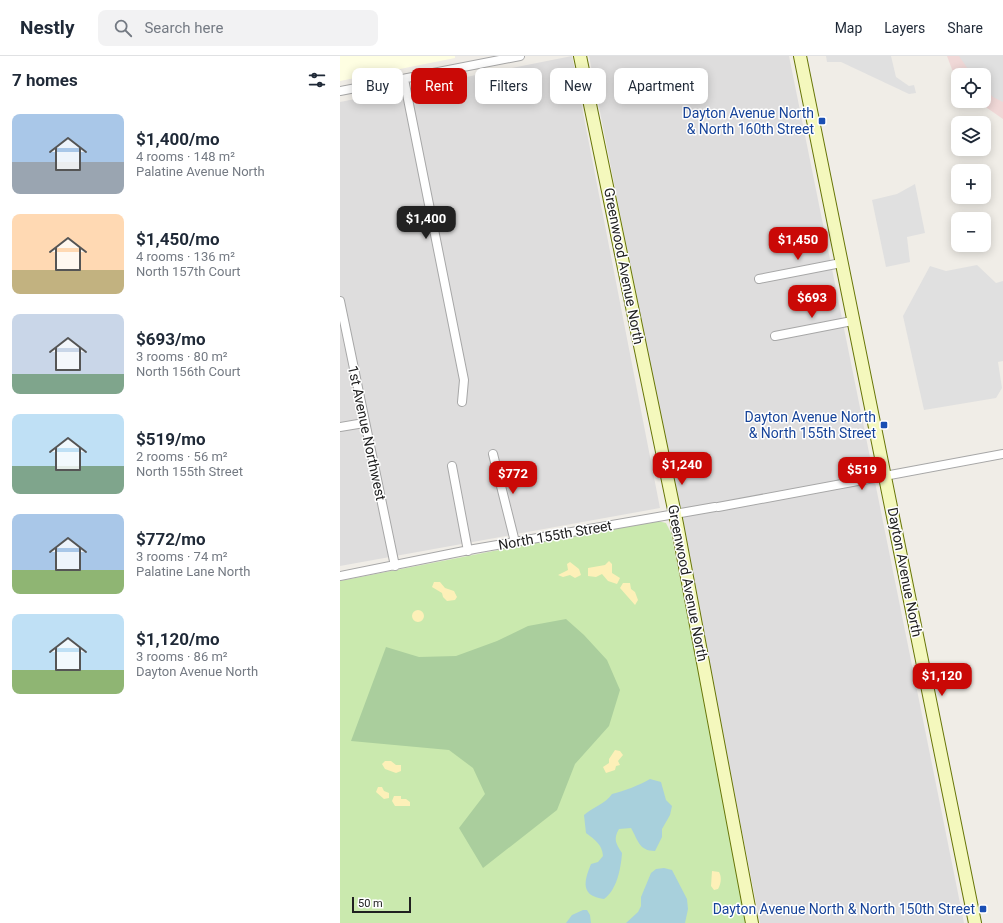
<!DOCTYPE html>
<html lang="en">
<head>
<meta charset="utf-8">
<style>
  :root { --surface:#fff; --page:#f2f2f3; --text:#1f2937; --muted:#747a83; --line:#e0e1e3; --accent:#ca0906 }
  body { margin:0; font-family:Roboto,sans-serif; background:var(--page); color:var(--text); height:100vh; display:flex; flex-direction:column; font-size:15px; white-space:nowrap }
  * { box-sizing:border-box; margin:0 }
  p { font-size:13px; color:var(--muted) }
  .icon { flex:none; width:22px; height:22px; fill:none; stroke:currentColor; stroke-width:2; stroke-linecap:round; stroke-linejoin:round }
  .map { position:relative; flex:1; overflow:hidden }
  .panel { display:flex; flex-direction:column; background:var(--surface); width:340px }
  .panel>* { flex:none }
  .banner { position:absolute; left:12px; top:12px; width:380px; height:36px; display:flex; gap:8px }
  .fabs { position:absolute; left:611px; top:12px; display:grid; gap:8px }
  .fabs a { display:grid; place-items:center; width:40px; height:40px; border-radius:8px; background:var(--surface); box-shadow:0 2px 10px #0003; font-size:20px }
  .scale { position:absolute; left:12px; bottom:10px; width:59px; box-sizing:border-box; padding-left:4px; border:2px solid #202020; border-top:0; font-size:11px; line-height:14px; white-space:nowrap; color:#202020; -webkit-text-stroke:3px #fff; paint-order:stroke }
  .price { position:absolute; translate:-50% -34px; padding:0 9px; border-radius:8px; background:var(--accent); color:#fff; font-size:13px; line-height:26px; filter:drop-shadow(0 1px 2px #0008) }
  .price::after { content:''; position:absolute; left:50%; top:24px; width:12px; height:9px; margin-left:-6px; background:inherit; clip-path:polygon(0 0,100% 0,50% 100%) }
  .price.active { background:#222; color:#fff }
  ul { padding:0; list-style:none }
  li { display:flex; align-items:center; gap:12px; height:100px; padding:0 12px }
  li span { display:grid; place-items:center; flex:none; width:112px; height:80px; border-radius:8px; color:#555 }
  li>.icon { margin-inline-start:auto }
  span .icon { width:48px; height:48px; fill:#fffc; stroke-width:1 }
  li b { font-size:17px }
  h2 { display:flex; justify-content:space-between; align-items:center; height:48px; padding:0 12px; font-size:17px }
  .tag { padding:0 14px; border-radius:8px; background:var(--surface); box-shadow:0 2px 10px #0003; font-size:14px; line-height:36px }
  .tag.active { background:var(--accent); color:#fff }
  header { display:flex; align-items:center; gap:24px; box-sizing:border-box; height:56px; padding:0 20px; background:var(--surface); border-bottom:1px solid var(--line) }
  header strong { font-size:19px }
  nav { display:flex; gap:22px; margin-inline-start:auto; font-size:14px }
  .search { width:280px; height:36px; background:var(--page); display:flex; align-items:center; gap:10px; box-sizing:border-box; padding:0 14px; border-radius:8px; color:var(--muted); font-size:15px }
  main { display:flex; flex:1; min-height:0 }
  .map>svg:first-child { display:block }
</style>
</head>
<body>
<header>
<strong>Nestly</strong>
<div class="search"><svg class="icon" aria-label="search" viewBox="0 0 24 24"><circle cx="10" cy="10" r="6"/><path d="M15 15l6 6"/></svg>Search here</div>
<nav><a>Map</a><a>Layers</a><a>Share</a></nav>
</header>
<main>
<section class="panel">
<h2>7 homes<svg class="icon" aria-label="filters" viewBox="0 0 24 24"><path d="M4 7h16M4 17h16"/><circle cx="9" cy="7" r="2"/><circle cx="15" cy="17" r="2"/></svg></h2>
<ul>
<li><span style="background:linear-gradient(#a9c7e8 60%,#9aa5b1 0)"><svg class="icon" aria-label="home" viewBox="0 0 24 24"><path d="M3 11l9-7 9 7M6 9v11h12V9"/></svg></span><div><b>$1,400/mo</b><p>4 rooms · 148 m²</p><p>Palatine Avenue North</p></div></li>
<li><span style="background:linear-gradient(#ffd9b3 70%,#c2b280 0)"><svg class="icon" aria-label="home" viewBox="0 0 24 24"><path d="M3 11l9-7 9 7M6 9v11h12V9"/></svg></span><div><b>$1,450/mo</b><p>4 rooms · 136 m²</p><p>North 157th Court</p></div></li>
<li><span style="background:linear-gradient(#c9d6e8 75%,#7fa58c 0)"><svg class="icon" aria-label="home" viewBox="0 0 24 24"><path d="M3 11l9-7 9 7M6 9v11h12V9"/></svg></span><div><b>$693/mo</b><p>3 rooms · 80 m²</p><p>North 156th Court</p></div></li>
<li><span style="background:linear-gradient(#bfe0f5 65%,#7fa58c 0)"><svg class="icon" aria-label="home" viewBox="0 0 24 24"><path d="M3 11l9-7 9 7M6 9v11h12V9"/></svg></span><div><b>$519/mo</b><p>2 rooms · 56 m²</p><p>North 155th Street</p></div></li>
<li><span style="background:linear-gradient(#a9c7e8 70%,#8fb573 0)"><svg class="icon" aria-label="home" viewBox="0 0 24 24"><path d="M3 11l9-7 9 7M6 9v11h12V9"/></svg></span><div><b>$772/mo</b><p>3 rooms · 74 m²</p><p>Palatine Lane North</p></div></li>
<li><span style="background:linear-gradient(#bfe0f5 70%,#8fb573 0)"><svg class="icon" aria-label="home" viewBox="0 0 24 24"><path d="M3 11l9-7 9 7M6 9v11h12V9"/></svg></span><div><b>$1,120/mo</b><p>3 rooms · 86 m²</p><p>Dayton Avenue North</p></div></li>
</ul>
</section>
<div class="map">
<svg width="663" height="867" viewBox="0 0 663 867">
  <rect width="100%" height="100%" fill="#f0ede7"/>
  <path fill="#dedddd" d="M232,0L320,452L0,510V46Z
    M249,0H449L624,867H420Z"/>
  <path fill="#f0d8d7" d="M607,0H663V63L637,45H644V19H618V23L613,16Z"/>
  <path fill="#fefee2" d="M0,0H115V2L0,25Z"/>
  <path fill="#cae9ae" d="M313,464L326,467L331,477L408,867H0V525Z"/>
  <path fill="#aace9d" d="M226,563L244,579L267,604L280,634L269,670L235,708L217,754L143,812L119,772L145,738L133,712L109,694L11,685L46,591L79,601L116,600L157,585L188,570Z"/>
  <path fill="#fdf0b8" d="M269,505L272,508V517L280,522L277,528L268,525L262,518L256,521L248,520V512L265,509Z
    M230,506L239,513L241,519L235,522L230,519L223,521L218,519L228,514L227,508Z
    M94,526H100L105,532L114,535L117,541L115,544L107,545L103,541L102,537L92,531Z
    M283,527H290L291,533L295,536L298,544L295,549L280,532Z
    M72 560a6 6 0 1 1 12 0a6 6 0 1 1-12 0Z
    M275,694L280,695L283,699L278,705L280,709L276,710L275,714L266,717L263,711L269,707V703Z
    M45,705H51L56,709H61V715L56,717L45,713L42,708Z
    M38,731H42L44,735L49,737V742L44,743L36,736Z
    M54,740H61V743H66L70,746V750H55L52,745Z
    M372,815L379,816C382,821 381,828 378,833L374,834L371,830Z"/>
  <path fill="#e0e0e0" d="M486,0H551L556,21L569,30L574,29L576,37L569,38L501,6H487Z
    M619,0H663V46L653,41L644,32V19H632Z
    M575,128L585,177L567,181L570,206L546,211L532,144L557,138Z
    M637,209L656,227L663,225V305L658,306L662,332L656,342L584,354L563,260L590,210L606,215Z"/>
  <path fill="#a8d0dc" d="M310,723L321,726L326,744L332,750L330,759L322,773V781L315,795C299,795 298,784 291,772L279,773C273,783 276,788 282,797C281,812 277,834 264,843C240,840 244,825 251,808L258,806L263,800C262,788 255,784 246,777L244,759C253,751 265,748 272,738C284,735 300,729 310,723Z
    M324,812L332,814L347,843L348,853L345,867H286L298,856L301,850V841L311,817L316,813Z
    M243,854H247L250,859L251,867H226L232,859Z"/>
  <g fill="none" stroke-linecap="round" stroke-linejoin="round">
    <g stroke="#a7a7a7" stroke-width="10">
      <path id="street" d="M64,23L124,324L122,346
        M0,35L180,0
        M419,223L501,207
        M0,245L55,510
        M435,280L512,265
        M0,371L24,367
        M153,398L175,486
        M112,410L128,495
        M378,451L663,398
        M0,520L134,493L375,451"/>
    </g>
    <g stroke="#687608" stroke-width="14">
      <path id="secondary" d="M240,0L337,468L412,867
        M460,0L635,867"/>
    </g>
    <use href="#street" stroke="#fff" stroke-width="8"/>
    <use href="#secondary" stroke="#f4f8bd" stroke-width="12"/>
  </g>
  <g fill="#1a4fb4" stroke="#fff" stroke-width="1.5">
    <rect x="478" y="61" width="8" height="8" rx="2"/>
    <rect x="540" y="365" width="8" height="8" rx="2"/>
    <rect x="639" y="849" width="8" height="8" rx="2"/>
  </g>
  <g text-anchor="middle" stroke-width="3" stroke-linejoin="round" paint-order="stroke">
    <g font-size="14" fill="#164399" stroke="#fff" text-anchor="end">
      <text x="474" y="62">Dayton Avenue North<tspan x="474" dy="16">&amp; North 160th Street</tspan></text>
      <text x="536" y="366">Dayton Avenue North<tspan x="536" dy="16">&amp; North 155th Street</tspan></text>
      <text x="635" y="858">Dayton Avenue North &amp; North 150th Street</text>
    </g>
    <g font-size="14" fill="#202020" stroke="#fff">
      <text transform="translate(284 210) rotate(79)" y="5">Greenwood Avenue North</text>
      <text transform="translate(27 377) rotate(78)" y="5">1st Avenue Northwest</text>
      <text transform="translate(215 479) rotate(-10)" y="5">North 155th Street</text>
      <text transform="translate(565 516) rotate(79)" y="5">Dayton Avenue North</text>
      <text transform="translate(348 527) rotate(79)" y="5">Greenwood Avenue North</text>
    </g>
  </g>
</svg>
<div class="fabs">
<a><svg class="icon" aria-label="locate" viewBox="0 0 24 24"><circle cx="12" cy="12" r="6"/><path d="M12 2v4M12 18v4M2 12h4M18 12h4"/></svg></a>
<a><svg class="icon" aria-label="layers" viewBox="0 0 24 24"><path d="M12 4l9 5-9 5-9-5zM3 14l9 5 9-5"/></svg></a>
<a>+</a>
<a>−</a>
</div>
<div class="scale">50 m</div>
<b class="price active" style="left:86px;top:184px">$1,400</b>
<b class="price" style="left:458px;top:205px">$1,450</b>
<b class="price" style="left:472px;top:263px">$693</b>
<b class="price" style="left:342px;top:430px">$1,240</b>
<b class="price" style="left:522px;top:435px">$519</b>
<b class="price" style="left:173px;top:439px">$772</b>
<b class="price" style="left:602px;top:641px">$1,120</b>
<div class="banner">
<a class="tag">Buy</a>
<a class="tag active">Rent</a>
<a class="tag">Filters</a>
<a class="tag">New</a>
<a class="tag">Apartment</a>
</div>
</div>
</main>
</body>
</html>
